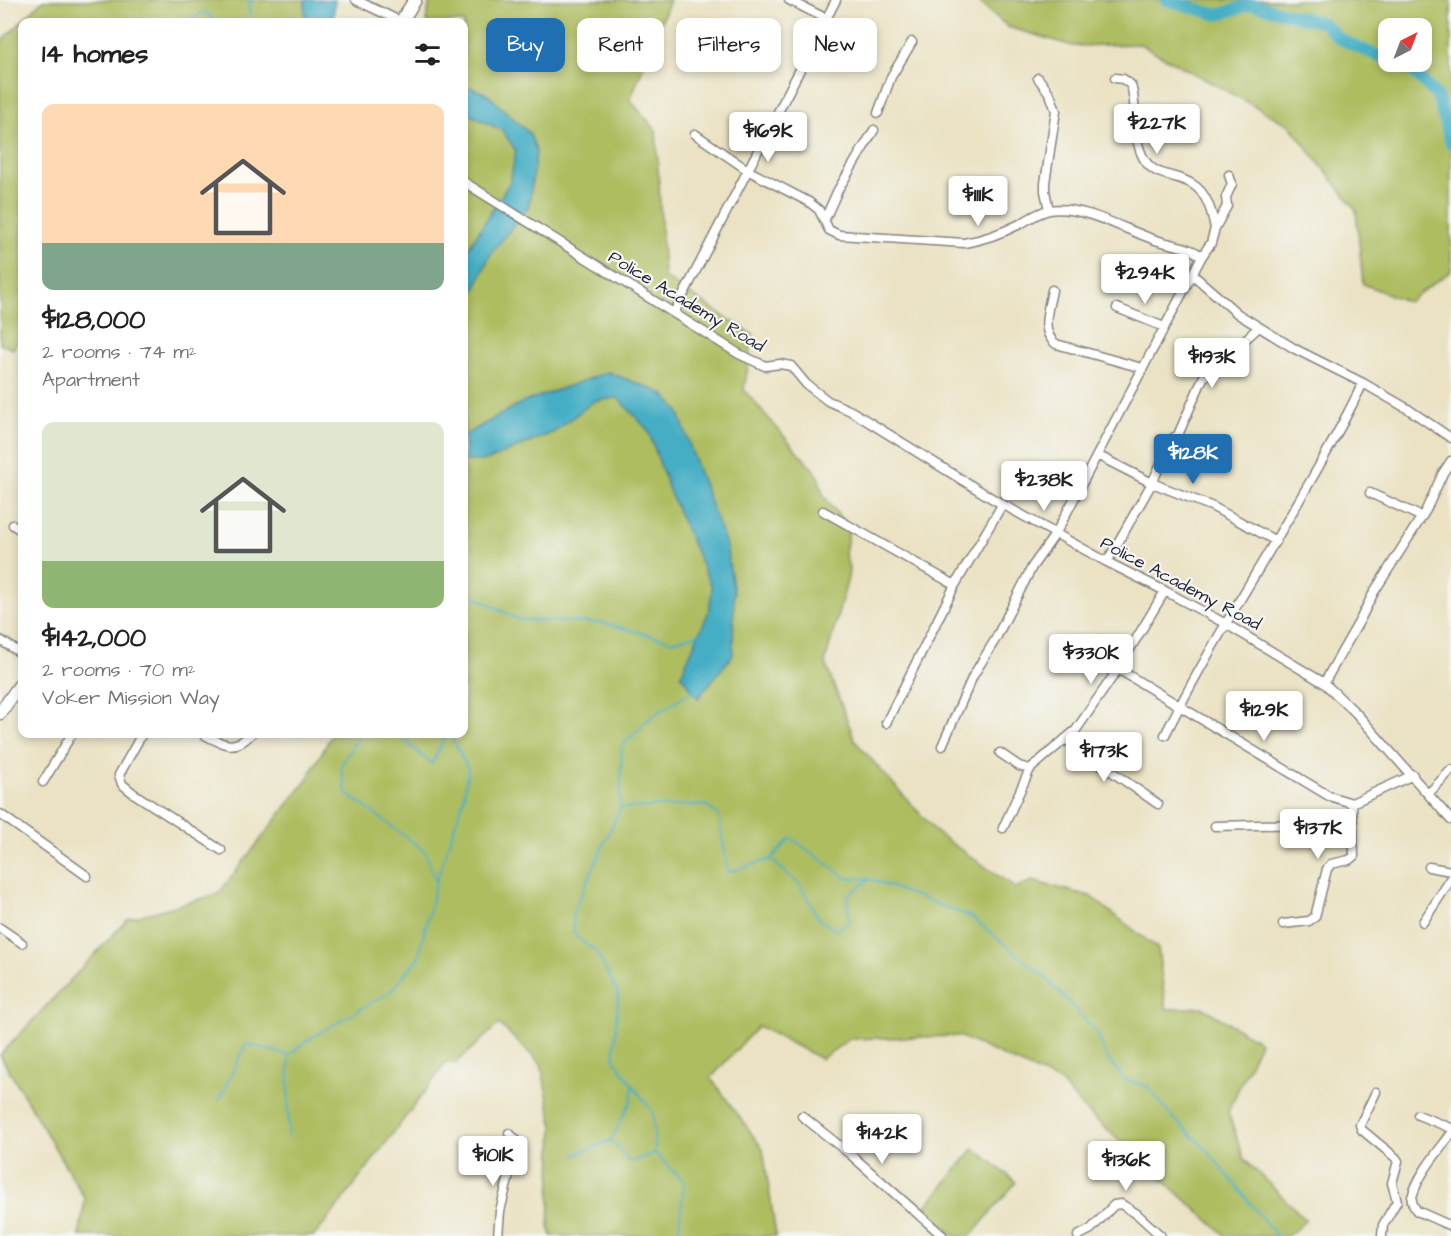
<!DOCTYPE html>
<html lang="en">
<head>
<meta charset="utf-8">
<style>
  :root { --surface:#fff; --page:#f6f6f6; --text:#222; --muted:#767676; --accent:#1f6fb2 }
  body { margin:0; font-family:"Architects Daughter",sans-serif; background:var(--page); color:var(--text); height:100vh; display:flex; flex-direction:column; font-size:22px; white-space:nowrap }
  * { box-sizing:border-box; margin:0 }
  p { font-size:20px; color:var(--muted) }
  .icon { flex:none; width:33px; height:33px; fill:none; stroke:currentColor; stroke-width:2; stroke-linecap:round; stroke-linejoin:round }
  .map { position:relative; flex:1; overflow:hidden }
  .sheet { position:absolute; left:18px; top:18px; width:450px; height:720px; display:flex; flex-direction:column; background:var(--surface); border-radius:12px; box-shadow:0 3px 9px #0003 }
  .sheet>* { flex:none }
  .banner { position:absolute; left:486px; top:18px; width:570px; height:54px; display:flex; gap:12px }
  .needle { width:39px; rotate:42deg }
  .tools { position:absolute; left:1378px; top:18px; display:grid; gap:12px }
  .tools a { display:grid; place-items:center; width:54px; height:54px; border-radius:12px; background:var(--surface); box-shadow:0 3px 9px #0003; font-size:30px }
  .price { position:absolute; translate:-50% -51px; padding:0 14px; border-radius:6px; background:#fff; color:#222; font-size:20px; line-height:39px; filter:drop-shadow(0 2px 3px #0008) }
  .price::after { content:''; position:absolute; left:50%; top:36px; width:18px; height:14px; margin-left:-9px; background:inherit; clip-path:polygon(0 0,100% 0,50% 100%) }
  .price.current { background:var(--accent); color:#fff }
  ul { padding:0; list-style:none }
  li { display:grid; align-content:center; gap:12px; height:318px; padding:0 24px }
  li span { display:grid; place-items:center; height:186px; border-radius:12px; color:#555 }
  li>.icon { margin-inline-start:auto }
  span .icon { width:108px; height:108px; fill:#fffc; stroke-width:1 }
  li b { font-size:26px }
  h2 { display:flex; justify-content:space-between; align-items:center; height:72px; padding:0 24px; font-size:26px }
  .tag { padding:0 21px; border-radius:12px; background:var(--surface); box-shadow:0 3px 9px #0003; font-size:21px; line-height:54px }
  .tag.current { background:var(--accent); color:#fff }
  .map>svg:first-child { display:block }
</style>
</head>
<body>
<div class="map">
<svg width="1451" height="1236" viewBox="0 0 1451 1236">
  <rect width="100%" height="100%" fill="#f6f6f2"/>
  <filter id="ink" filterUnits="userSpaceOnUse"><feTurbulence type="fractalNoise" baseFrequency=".0167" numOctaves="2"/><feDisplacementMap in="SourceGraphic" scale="12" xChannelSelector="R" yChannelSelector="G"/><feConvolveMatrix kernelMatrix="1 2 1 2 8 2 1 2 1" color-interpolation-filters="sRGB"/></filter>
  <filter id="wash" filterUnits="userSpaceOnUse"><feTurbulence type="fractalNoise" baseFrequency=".008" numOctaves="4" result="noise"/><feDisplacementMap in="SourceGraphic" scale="24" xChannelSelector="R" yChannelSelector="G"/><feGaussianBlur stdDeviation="1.35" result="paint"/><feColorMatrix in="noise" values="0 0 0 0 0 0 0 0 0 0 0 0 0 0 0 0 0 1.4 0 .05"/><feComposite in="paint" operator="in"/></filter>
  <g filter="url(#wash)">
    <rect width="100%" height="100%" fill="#eae2c3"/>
    <path fill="#adbd60" stroke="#68704e" stroke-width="1.5" fill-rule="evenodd" d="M43,0H305V22H22V333L13,349L0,344V43Z
      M430,0H670L630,100L656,130L664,277L753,335L744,390L818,475L823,495L849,529L845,554L849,568L848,578L825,662L855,741L937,833L1016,888L1032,881L1090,896L1158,949L1166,1009L1202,1007L1260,1042L1228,1112L1244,1159L1306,1220L1288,1236H1226L1087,1112L1060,1082L959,1036L850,1039L821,1059L758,1026L711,1078L763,1149L776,1236H552L549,1227L553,1126L541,1064L499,1024L455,1064L447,1062L327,1221L314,1236H79L85,1199L0,1055L128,919L218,894L306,781L332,734H464V22H426Z
      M977,0H1451V271L1408,302L1363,284L1356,210L1289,125L1140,44L1073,46L1008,27ZM1422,28V62H1389V28Z
      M974,1148L1016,1182L971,1236H954L923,1210Z"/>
    <path fill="#45aec4" stroke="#346880" stroke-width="1.5" d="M305,0H335L333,22H305Z
      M464,85L487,94L530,134L536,151L529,206L490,255L464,315V255L510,182L516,151L502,130L464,112Z
      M608,372L662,393L678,410L698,470L726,545L734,593L733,655L698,698L681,675L709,611L712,588L670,493L648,430L618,398L594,401L554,432L486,461H464V434H467L521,403Z"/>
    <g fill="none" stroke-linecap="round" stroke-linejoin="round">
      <path stroke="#45aec4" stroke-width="2" d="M179,22L207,12L214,22
        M251,22L248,5L255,0
        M464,591L519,620L603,623L672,641L700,634
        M397,734L432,764L446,734
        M620,808L706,805L719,816L728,872L771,859L791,838L847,878L870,879L971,917L1046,978L1097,1033L1107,1058L1125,1080L1149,1087L1169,1114L1207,1150L1277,1236
        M772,860L800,885L819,919L837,931L850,921L847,896L870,879
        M436,882L463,801L468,769L450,734
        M219,1100L246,1044L288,1055
        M288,1137L289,1055L309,1039L390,992L418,958L436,882L425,851L346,793L341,766L360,734
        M612,1141L629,1162L655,1153
        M575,1155L611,1140L631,1101L633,1085
        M678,1236L684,1182L655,1153L653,1113L614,1059L618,994L597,952L575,936L572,915L620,808L622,746L651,717L693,690"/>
      <path stroke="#45aec4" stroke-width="12" d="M1166,0L1218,15L1251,4L1323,23L1340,39L1389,61
        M1391,62L1413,71L1437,96L1451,143"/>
    </g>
  </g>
  <g filter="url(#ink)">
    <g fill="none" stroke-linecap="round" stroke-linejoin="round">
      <g stroke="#86827f" stroke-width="11">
        <path id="street" d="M356,0L402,22
          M789,0L827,19
          M1038,78L1050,94L1056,111L1045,183V191L1049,210
          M1115,78L1123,79L1131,85C1138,107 1131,136 1144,159C1155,178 1175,173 1192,184C1207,192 1212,213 1215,228
          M878,113L891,77L912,42
          M695,134L749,171L809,202L819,210L829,230L839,235L964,243C983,240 1002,233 1020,224C1029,219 1039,212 1049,210C1082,205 1121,228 1150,238C1168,245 1186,245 1202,256
          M464,182L739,354L765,366L780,364L791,366L806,384L828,401L851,411L993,499L1107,562L1165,591L1226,624L1324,683L1356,713L1451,820
          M825,219L838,190L874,130
          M1193,275L1238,314L1295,349L1363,383L1408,409L1451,438
          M1052,290C1049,308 1039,331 1056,344L1142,368
          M1117,308L1164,327
          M674,313L836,0
          M1097,455L1152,483L1213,507L1276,541
          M1370,493L1422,517
          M823,511L955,585
          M13,525L22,531
          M1107,562L1152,483L1173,438L1178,435L1203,378L1259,327
          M0,640L22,654
          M1118,669L1329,796L1352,803L1413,775
          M1324,683L1360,620L1374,592L1426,510L1443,473L1451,461
          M886,723L955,585L1002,505
          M142,734L119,775L122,784L133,793L221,850
          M203,734C221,744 235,752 251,734
          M1165,735C1225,614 1304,504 1363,383
          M1065,739L1158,804
          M942,746L973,676L995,640L1032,567L1056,533L1202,256L1211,243L1215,228L1227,206L1226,197L1232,184L1229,175
          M1000,753L1019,766L1030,769L1076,730L1118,669L1165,591
          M43,782L72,734
          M1429,793L1451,770
          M0,814L87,876
          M1215,826L1353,823
          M1003,828L1030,769
          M1429,867L1451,871
          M1423,922L1451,879
          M1283,924L1309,921L1315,917L1327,869L1331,864L1349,860L1354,856L1352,803
          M0,928L22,943
          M1376,1092L1360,1125L1362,1130L1396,1158L1398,1161L1392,1183L1397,1201L1383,1225L1382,1236
          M1418,1115L1451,1128
          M802,1116L850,1154L943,1236
          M1451,1134C1438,1152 1420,1172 1413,1194C1410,1200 1413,1206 1417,1211L1451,1226
          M498,1236L500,1211L511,1168L518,1146L517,1141L509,1133
          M1078,1236L1091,1229L1114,1205L1121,1204L1137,1214L1161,1236"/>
      </g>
      <g stroke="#86827f" stroke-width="15">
        <path id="secondary" d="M401,22L415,0
          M0,713L22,682"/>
      </g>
      <use href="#street" stroke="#fff" stroke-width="8"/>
      <use href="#secondary" stroke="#fff" stroke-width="12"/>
    </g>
  </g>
  <g text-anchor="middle" stroke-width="4.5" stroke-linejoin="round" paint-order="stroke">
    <g font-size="18" fill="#22223b" stroke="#f6f6f2">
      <text transform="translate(687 301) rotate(31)" y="6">Police Academy Road</text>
      <text transform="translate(1181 583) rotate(28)" y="6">Police Academy Road</text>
    </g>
  </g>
</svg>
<div class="tools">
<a><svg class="needle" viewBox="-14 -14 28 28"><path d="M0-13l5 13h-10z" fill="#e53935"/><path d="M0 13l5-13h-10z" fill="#767676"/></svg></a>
</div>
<b class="price" style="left:1157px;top:155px">$227K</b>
<b class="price" style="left:768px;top:163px">$169K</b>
<b class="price" style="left:978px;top:227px">$111K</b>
<b class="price" style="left:1145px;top:305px">$294K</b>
<b class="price" style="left:1212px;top:389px">$193K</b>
<b class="price current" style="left:1193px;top:485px">$128K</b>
<b class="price" style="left:1044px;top:512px">$238K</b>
<b class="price" style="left:1091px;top:685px">$330K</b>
<b class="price" style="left:1264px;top:742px">$129K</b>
<b class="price" style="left:1104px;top:783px">$173K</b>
<b class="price" style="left:1318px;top:860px">$137K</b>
<b class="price" style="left:882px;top:1165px">$142K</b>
<b class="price" style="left:493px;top:1187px">$101K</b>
<b class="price" style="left:1126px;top:1192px">$136K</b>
<div class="banner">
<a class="tag current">Buy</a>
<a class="tag">Rent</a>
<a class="tag">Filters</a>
<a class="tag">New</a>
</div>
<section class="sheet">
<h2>14 homes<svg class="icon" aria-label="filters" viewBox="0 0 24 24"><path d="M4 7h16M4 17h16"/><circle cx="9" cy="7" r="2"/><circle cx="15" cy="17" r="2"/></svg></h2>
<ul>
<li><span style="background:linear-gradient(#ffd9b3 75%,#7fa58c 0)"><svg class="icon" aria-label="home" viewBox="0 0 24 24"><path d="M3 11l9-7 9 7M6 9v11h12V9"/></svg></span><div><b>$128,000</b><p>2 rooms · 74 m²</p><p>Apartment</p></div></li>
<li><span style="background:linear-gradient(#dfe7d0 75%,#8fb573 0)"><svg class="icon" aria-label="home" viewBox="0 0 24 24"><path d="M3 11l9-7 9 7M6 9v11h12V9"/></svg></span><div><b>$142,000</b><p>2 rooms · 70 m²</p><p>Voker Mission Way</p></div></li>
</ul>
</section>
</div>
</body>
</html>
